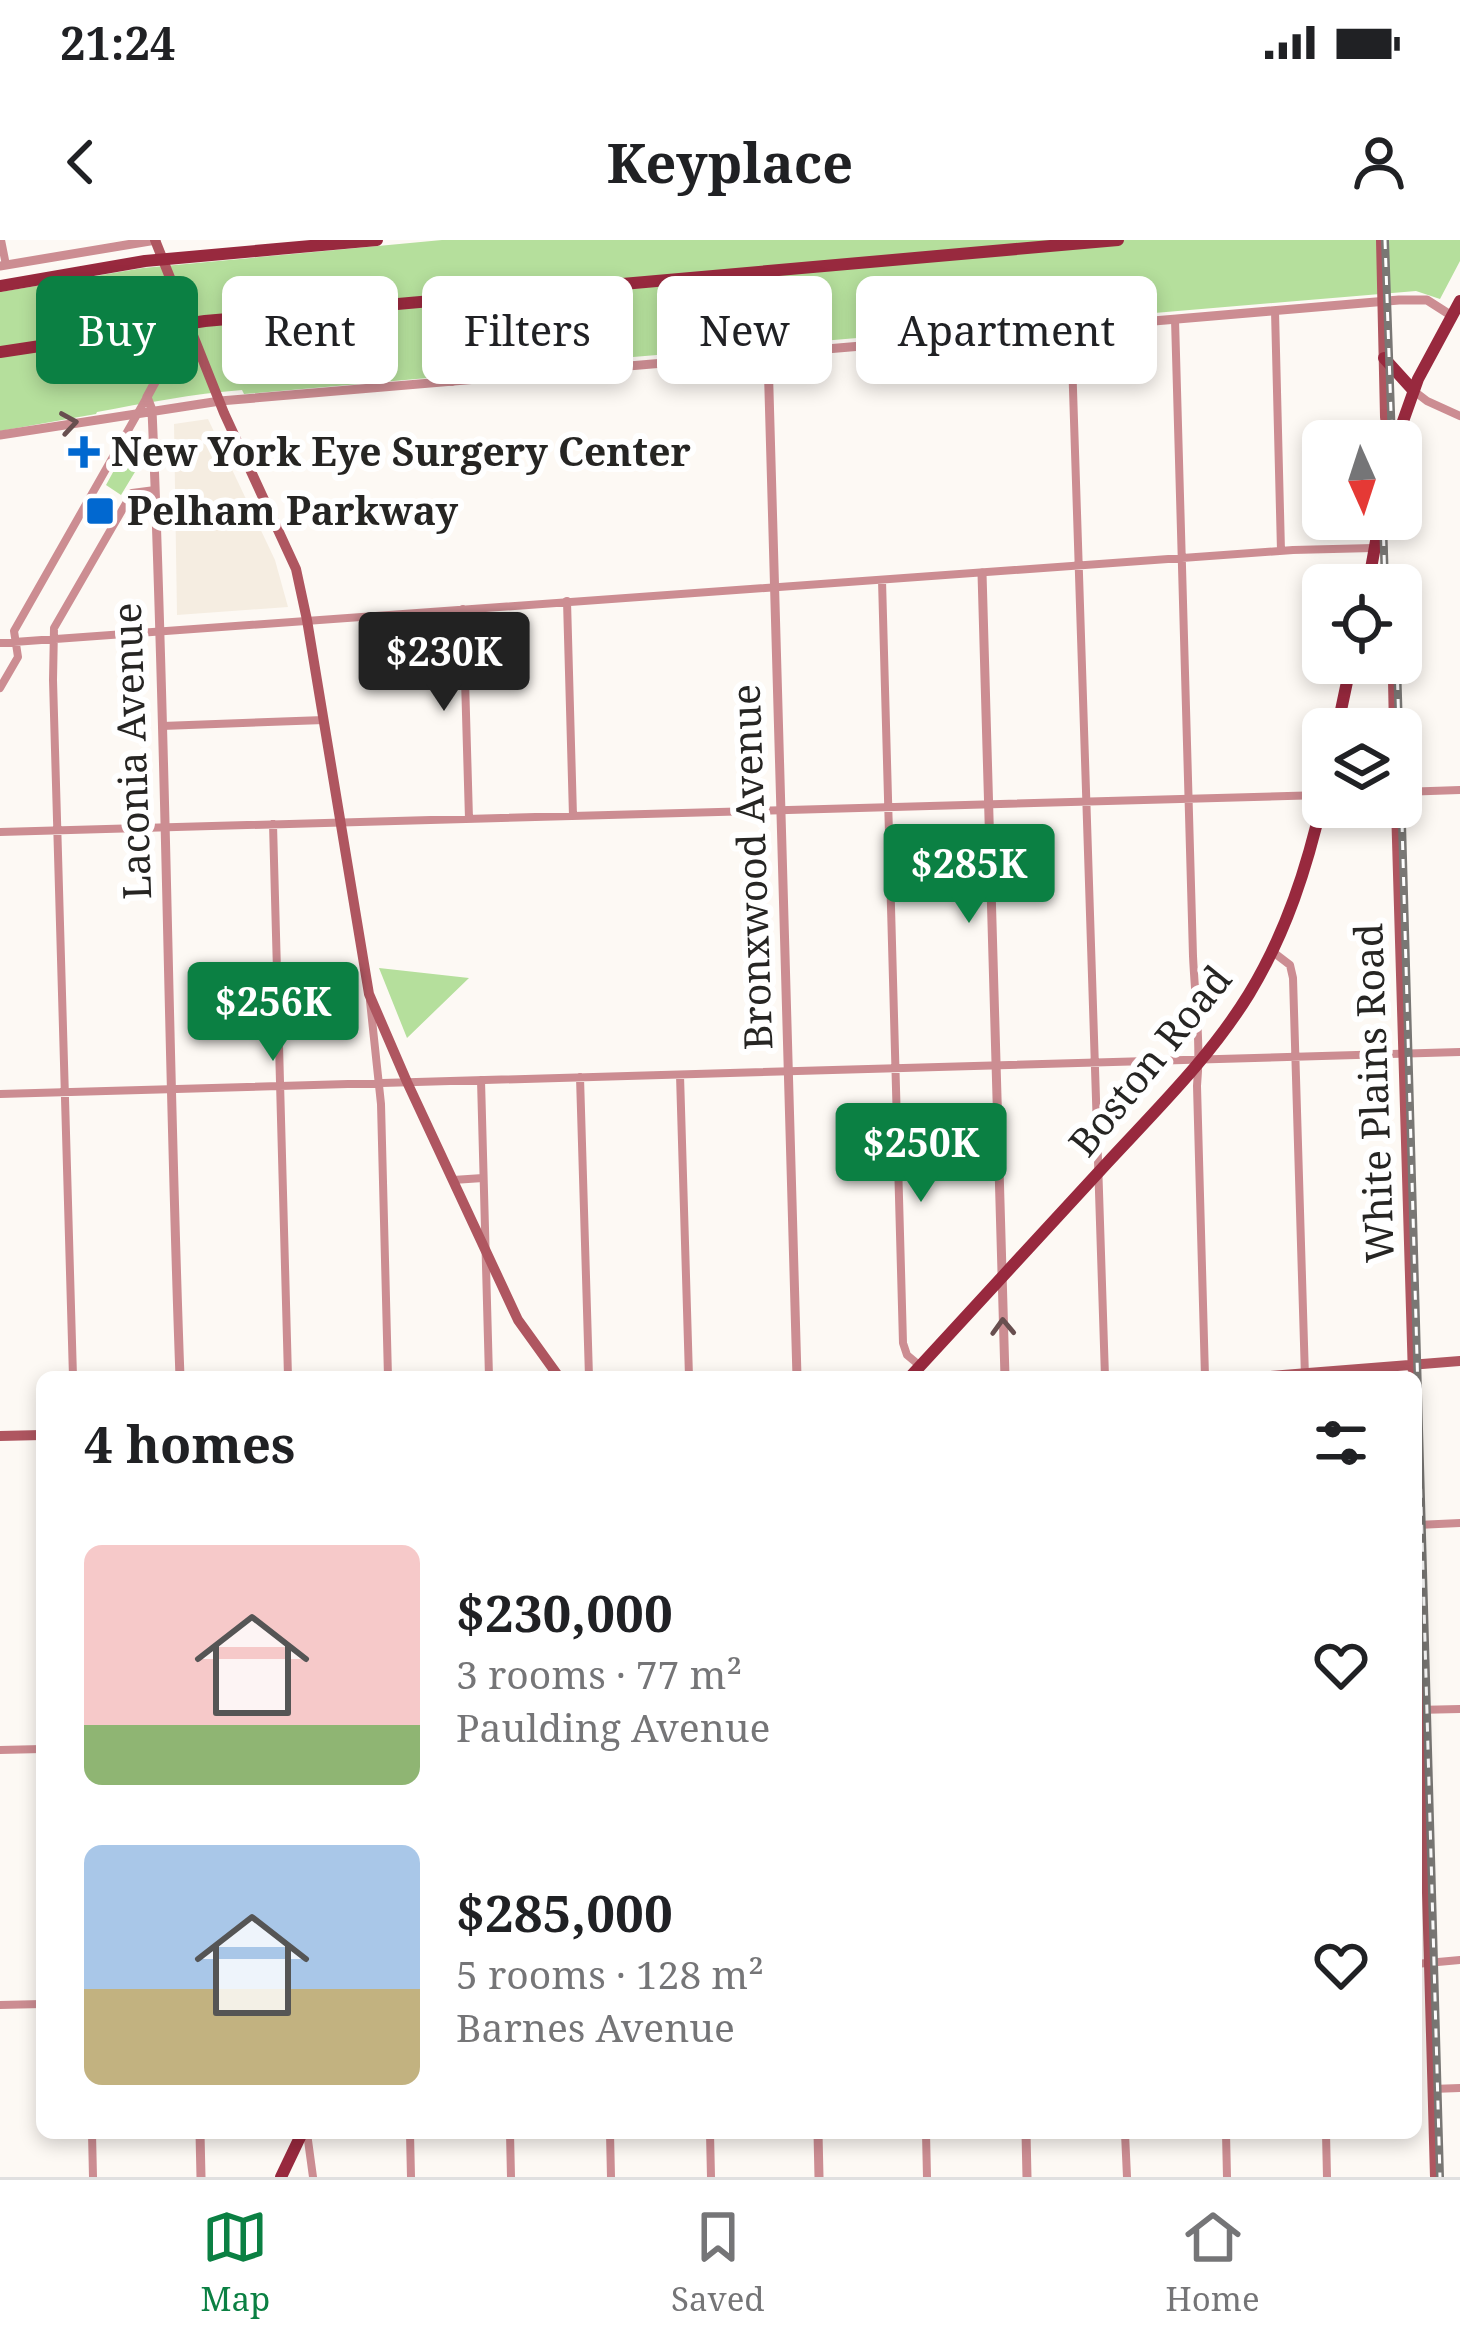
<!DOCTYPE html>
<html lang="en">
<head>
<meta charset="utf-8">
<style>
  :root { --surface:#fff; --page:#f2f2f2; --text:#202124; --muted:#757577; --line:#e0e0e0; --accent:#0b8043 }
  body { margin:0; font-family:"Noto Serif",serif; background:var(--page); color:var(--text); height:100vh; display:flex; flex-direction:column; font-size:45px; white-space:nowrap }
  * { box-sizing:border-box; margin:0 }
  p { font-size:39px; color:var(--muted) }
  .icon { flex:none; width:66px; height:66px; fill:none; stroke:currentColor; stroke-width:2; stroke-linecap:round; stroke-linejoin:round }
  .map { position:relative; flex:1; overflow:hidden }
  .drawer { position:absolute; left:36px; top:1131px; width:1386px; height:768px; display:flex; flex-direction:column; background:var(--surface); border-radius:18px; box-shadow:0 6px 18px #0003 }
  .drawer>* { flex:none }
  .guide { position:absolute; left:36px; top:36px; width:1389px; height:108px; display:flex; gap:24px }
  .needle { width:78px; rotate:177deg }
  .tools { position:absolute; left:1302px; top:180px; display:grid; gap:24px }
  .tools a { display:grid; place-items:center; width:120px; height:120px; border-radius:18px; background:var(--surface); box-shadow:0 6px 18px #0003; font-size:60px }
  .price { position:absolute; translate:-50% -102px; padding:0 27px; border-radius:12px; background:var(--accent); color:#fff; font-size:39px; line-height:78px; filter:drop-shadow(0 3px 6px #0008) }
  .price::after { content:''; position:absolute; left:50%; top:72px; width:36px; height:27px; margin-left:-18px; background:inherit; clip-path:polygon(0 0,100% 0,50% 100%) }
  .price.on { background:#222; color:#fff }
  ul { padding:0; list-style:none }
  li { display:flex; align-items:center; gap:36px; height:300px; padding:0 48px }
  li span { display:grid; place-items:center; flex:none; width:336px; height:240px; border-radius:18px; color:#555 }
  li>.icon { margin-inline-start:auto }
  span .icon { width:144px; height:144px; fill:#fffc; stroke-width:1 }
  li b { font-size:51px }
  h2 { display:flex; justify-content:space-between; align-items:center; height:144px; padding:0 48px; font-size:51px }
  .tag { padding:0 42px; border-radius:18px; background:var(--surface); box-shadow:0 6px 18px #0003; font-size:42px; line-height:108px }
  .tag.on { background:var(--accent); color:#fff }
  .status { display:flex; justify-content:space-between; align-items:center; height:84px; padding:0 60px; background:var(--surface); direction:ltr }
  .status svg { height:33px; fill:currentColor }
  header { display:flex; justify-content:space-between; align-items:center; height:156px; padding:0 48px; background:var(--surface); font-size:54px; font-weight:700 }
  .tabs { display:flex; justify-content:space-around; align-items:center; height:168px; border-top:3px solid var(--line); background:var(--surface); font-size:33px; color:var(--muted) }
  .tabs a { display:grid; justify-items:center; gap:6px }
  .tabs .on { color:var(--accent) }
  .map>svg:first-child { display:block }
</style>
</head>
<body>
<div class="status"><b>21:24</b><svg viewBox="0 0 49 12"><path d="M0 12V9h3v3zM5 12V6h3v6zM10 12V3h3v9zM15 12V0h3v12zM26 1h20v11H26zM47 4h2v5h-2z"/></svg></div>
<header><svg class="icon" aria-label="back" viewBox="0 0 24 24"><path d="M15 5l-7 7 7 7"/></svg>Keyplace<svg class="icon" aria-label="person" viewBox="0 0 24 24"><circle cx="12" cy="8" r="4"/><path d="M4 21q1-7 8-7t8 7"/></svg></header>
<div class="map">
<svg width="1460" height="1937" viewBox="0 0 1460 1937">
  <rect width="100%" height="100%" fill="#fdf9f4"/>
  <path fill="#f5ede1" d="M208,179L275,320L288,367L177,375L174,184Z"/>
  <path fill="#b5df9c" d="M442,0H1460V21L1440,59L1416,51L442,133L439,137L244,154L242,150C192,154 145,163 97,172L96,174L0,191V52L143,28Z
    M135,192L140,193L141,222L121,255L106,245Z
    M379,728L469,738L407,798Z"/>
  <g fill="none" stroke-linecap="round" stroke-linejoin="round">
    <path stroke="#cc8d92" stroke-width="8" d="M1,0L6,25
      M444,60L452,142
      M1275,71L1281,311
      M1175,79L1193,716C1195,759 1201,804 1197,846L1205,1137
      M1071,88L1105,1137
      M1414,151L1427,161L1460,176
      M882,340L903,1103L907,1115L919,1125
      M567,361L573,576
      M463,369L469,579
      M0,403L1293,310L1373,308
      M0,448L18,417L14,391L147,157
      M162,486L324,480
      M1401,552L1460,550
      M273,584L288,1137
      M0,592L1323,555
      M1273,712L1290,725L1293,738L1305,1137
      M370,761L381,864L388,1137
      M680,835L689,1137
      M580,837L589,1137
      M481,840L489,1137
      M0,854L1460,812
      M453,940L483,938
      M73,1137L53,440L54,388L132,253L155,250
      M1417,1285L1460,1283
      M1416,1470L1460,1469
      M0,1510L42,1509
      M1416,1724L1460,1720
      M0,1765L42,1764
      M1432,1849L1460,1848
      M92,1893L93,1937
      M307,1893L313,1937
      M410,1893L411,1937
      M510,1893L511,1937
      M610,1893L611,1937
      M710,1893L711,1937
      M926,1893L927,1937
      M1125,1893L1127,1937
      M1226,1893L1227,1937
      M1326,1893L1327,1937"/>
    <path stroke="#cc8d92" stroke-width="9" d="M0,26L156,0
      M768,116L797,1137
      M0,195L220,161L1399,60H1427L1452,76
      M982,333L1005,1137
      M180,1137C168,815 166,492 152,170L147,157L187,83
      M200,1893L201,1937
      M818,1893L819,1937
      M1026,1893L1027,1937"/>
    <path stroke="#af5660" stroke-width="10" d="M155,0L224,173L296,329L307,380L369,754L407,842L518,1080L559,1137
      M1381,0L1385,177L1388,201
      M1389,423L1393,441L1394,489
      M1396,567L1413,1137
      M1259,1137L1460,1121
      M0,1196L42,1195
      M1416,1261L1435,1937"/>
    <path stroke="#98293e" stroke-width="12" d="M0,46L145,21L377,0
      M0,112L205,81L1118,0
      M1384,118L1413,150
      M1396,201L1418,139L1460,61
      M1368,345L1380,279
      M1337,489L1351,423
      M910,1137C976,1065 1042,993 1108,922C1158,868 1211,816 1249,754C1286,693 1307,628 1323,558
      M281,1937L302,1893"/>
    <g stroke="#797774" stroke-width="8">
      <path id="rail" d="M1385,0L1392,201
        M1383,279L1385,345
        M1397,423L1399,489
        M1401,547L1440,1937"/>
    </g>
    <use href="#rail" stroke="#fff" stroke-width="3" stroke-dasharray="9" stroke-linecap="butt"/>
  </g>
  <defs><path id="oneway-chevron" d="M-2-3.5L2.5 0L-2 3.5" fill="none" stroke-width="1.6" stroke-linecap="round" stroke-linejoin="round" transform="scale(3)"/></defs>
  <g stroke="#684f4f">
    <use href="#oneway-chevron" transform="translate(69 183) rotate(-9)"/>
    <use href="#oneway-chevron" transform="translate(1003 1087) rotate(-92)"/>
  </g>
  <g fill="#0168d0" stroke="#fff" stroke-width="4.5">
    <path d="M78 194h12v12h12v12h-12v12h-12v-12h-12v-12h12z"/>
    <rect x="85" y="256" width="30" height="30" rx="6"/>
  </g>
  <g text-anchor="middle" stroke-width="12" stroke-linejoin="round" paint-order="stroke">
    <g font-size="39" font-weight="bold" fill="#262523" stroke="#fff" text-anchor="start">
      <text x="111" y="226">New York Eye Surgery Center</text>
      <text x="127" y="285">Pelham Parkway</text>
    </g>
    <g font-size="39" fill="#262523" stroke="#fff">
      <text transform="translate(132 511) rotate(-92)" y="14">Laconia Avenue</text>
      <text transform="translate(752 627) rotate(-92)" y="14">Bronxwood Avenue</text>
      <text transform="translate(1150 821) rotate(-51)" y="14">Boston Road</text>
      <text transform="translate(1374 853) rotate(-92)" y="14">White Plains Road</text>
    </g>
  </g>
</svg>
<div class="tools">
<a><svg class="needle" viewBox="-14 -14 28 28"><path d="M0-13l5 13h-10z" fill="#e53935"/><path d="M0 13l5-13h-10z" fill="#757577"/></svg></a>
<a><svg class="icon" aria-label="locate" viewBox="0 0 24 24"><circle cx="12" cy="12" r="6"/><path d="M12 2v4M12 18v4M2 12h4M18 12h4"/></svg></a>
<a><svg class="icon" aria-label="layers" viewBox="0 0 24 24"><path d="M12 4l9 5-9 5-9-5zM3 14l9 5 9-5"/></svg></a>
</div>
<b class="price on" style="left:444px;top:474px">$230K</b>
<b class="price" style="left:969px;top:686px">$285K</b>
<b class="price" style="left:273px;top:824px">$256K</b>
<b class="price" style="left:921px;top:965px">$250K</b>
<div class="guide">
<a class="tag on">Buy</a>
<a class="tag">Rent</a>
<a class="tag">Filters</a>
<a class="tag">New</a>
<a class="tag">Apartment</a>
</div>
<section class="drawer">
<h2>4 homes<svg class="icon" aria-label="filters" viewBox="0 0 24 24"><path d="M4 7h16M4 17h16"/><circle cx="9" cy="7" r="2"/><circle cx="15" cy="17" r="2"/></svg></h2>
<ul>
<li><span style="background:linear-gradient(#f6c9c9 75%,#8fb573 0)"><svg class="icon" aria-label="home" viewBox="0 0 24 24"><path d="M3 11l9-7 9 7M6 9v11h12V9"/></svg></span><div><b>$230,000</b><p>3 rooms · 77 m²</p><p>Paulding Avenue</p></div><svg class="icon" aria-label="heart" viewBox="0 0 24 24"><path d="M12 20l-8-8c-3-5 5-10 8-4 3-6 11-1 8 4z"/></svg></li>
<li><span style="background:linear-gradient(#a9c7e8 60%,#c2b280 0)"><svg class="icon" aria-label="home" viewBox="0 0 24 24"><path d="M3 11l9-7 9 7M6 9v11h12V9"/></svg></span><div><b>$285,000</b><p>5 rooms · 128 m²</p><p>Barnes Avenue</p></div><svg class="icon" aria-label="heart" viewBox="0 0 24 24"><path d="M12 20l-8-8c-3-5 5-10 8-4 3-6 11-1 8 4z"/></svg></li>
</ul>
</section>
</div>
<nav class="tabs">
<a class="on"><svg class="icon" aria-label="map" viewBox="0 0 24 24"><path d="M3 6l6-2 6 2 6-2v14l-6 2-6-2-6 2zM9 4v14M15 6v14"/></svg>Map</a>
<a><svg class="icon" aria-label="saved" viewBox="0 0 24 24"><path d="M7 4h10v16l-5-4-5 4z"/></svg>Saved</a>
<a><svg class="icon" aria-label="home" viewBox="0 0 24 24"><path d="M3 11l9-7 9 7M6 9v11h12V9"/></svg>Home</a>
</nav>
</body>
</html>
